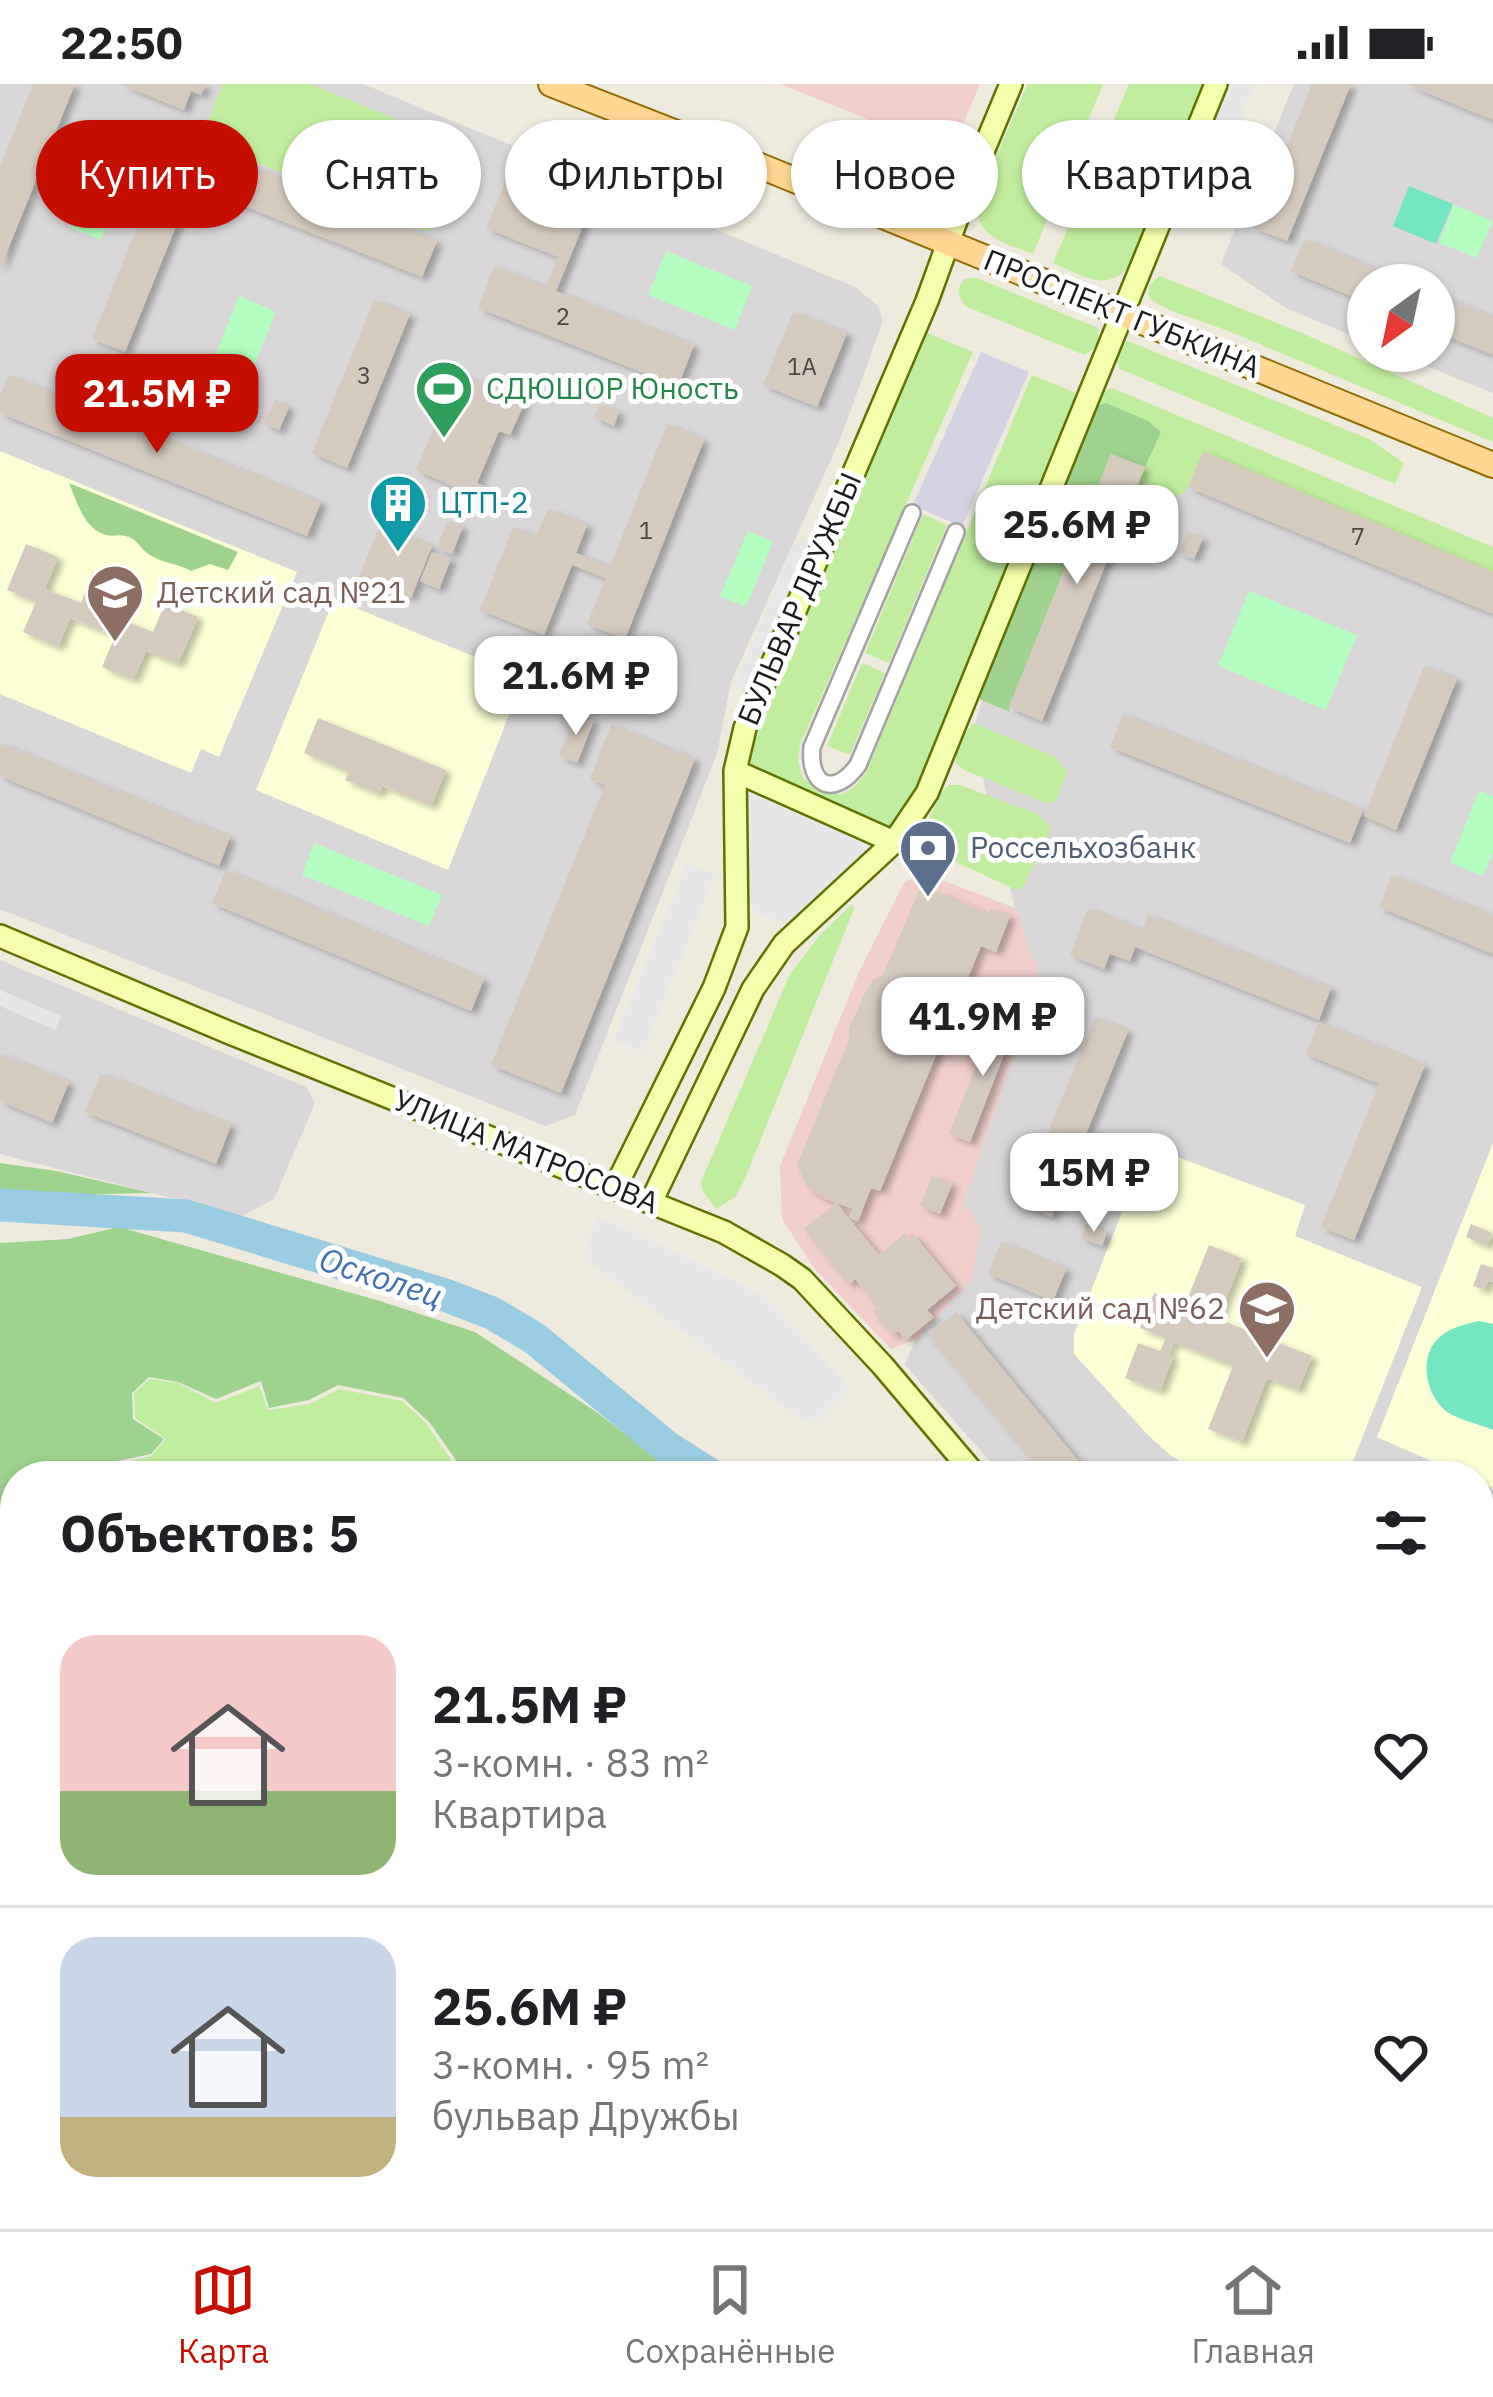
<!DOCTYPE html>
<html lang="ru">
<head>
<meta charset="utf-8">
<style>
  :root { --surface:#fff; --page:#f2f2f2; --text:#202124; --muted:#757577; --line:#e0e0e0; --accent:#c50d00 }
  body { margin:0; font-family:"IBM Plex Sans",sans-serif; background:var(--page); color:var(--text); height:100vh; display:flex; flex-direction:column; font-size:45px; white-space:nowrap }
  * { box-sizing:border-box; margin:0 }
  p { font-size:39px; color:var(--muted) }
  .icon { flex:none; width:66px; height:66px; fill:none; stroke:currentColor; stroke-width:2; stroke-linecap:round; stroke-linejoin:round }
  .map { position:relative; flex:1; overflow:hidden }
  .side { position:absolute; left:0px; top:1377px; width:1494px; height:768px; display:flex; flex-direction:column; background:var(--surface); border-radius:48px 48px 0 0; box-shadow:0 3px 9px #0004 }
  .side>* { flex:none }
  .banner { position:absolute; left:36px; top:36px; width:1422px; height:108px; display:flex; gap:24px }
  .needle { width:78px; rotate:213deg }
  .tools { position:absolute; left:1347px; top:180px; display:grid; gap:24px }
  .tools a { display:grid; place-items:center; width:108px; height:108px; border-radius:50%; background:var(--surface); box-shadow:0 3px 9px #0004; font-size:60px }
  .price { position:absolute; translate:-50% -102px; padding:0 27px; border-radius:24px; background:#fff; color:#222; font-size:39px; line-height:78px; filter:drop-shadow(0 3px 6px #0008) }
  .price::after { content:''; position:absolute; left:50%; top:72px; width:36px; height:27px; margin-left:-18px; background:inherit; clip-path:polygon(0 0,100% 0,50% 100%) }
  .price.selected { background:var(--accent); color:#fff }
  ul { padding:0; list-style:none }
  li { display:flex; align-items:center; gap:36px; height:300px; padding:0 60px }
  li+li { border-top:3px solid var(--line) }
  li span { display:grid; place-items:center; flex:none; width:336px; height:240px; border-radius:36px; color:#555 }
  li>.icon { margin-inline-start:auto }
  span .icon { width:144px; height:144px; fill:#fffc; stroke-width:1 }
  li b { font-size:51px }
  h2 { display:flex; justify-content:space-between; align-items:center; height:144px; padding:0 60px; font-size:51px }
  .tag { padding:0 42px; border-radius:54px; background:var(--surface); box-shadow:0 3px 9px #0004; font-size:42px; line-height:108px }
  .tag.selected { background:var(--accent); color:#fff }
  .status { display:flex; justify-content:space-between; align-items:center; height:84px; padding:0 60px; background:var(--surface); direction:ltr }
  .status svg { height:33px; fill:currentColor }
  .tab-bar { display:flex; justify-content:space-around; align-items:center; height:168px; border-top:3px solid var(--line); background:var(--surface); font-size:33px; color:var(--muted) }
  .tab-bar a { display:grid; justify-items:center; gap:6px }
  .tab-bar .selected { color:var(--accent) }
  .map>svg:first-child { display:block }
</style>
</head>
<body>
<div class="status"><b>22:50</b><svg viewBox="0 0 49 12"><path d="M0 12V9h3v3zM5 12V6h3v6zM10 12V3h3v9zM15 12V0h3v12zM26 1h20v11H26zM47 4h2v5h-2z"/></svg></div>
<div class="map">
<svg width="1493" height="2145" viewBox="0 0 1493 2145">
  <defs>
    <filter id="shadow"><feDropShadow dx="6" dy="4" stdDeviation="3" flood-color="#0004"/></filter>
  </defs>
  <rect width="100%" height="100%" fill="#eeeade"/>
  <path fill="#d9d7d7" d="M0,0H363L855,203L878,222L883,237L841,353L731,598L717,670L575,1031L546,1042L0,825Z
    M1294,0H1493V309L1390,267H1434V201H1368V258L1286,224L1221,180Z
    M1120,312L1493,466V1947L1479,1944V1392H1003L905,1281L915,1256L971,1197L964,1118L1040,895L1015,824L972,650L986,605L1094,331Z
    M0,876L306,1003L315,1019L274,1115L242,1132L0,1070Z"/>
  <path fill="#f1cfcb" d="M780,0H980L956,57L932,61Z
    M921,788L1015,824L1040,894L964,1118L981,1146L971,1197L915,1256L891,1265L814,1184L782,1135L780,1082L859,888L904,799Z"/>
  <path fill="#fcffd6" d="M0,367L297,488L219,673L201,665L191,689L0,610Z
    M334,515L524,593L448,786L256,706Z
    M1493,1059V1404L1479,1398V1392H1465L1377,1353Z
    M1148,1062L1305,1121L1295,1152L1422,1203L1347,1392H1203L1170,1371L1147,1350L1074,1270V1250Z
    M1479,1428L1493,1434V1720L1479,1732Z"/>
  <path fill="#c0ee9e" d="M223,0H310L463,62L429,148L201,56Z
    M1028,0H1103L1033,170C1015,163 983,155 979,134C974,115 1018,23 1028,0Z
    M1129,0H1205L1132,178C1108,211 1084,192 1053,179Z
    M1160,192L1304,250L1493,334V358L1226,246L1169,226L1150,215C1146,204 1151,198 1160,192Z
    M977,194L1098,244C1099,258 1097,264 1084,271L965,222C958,211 955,205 965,195Z
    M927,249L973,268L800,661L798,677L803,694L821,707L842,711L855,702L866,689L1032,291L1076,309L913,709L886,746L751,685V672L759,645Z
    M1128,257L1369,355L1404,379L1395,400L1120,285L1115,272L1118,264Z
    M1112,304L1493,463V488L1203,368L1188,403L1181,411H1163L1137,401L1161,347L1093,324L1102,308Z
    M923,430L947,441L889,579L865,569Z
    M862,579L885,589L850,671L827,662Z
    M974,639L1057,674L1067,688L1056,718L1046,719L964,686L956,679C954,665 964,649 974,639Z
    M950,701H960L1035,729L1049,740V751L1022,805H1014L939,770L919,754L943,706Z
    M852,820L854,825L743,1099L735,1113L716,1125L702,1106L701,1098L790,890L820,851Z
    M150,1295L178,1299L216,1319L259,1302L268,1326L310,1320L339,1305L402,1317L425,1338L454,1380L470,1392H120L90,1387L151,1372L166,1355L135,1334L134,1309Z
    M0,1831L15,1852V2130H232L248,2145H0Z
    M920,2130H1235L1248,2145H902Z"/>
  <path fill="#9ed28e" d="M1106,319L1148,337L1161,348L1145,383L1111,370L1009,623L1010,628L981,616L979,611L982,599L1093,324Z
    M69,399L238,468L228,486L210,480L191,487C177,479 160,479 147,469C139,463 137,454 125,452C119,450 112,453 106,451C84,445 77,418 69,399Z
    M0,1079L56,1087L152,1109L0,1112Z
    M119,1143L380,1217L475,1248L598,1329L679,1392H475L458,1379L430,1339L403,1314L338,1301L309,1316L269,1324L261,1297L216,1315L178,1298L149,1293L132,1309L133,1335L164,1355L151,1370L83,1384L94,1392H15V1420L0,1423V1159L68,1155Z
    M15,1441V1847L0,1826V1444Z
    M1479,2041L1493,2046V2145H1462L1450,2130H1479Z
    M238,2130H317L303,2145H254Z
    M359,2130H610L616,2137L665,2133L667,2130H915L897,2145H346Z
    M1244,2130H1306L1321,2145H1257Z"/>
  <path fill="#b4ffbf" d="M95,84L125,96L101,156L71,144Z
    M1454,121L1492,137L1477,174L1439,159Z
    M666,167L752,202L735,246L648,211Z
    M239,212L276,228L249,294L212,279Z
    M748,447L773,458L746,523L720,512Z
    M1249,507L1357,551L1326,626L1218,582Z
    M1479,707L1493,712V768L1483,792L1450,779Z
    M314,759L442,811L429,842L302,791Z"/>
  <path fill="#73e6c1" d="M1409,102L1453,120L1436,160L1393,142Z
    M1479,1237L1493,1240V1346C1479,1340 1459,1336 1447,1328C1427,1313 1419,1278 1435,1258C1446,1244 1463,1241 1479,1237Z"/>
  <path fill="#e7e7e7" d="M1225,0H1254L1237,43L1212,34Z
    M813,456L746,611L736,598L796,457Z
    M751,685L886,746L845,791L806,825L786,838L758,831L749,817L745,722Z
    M687,779L715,790L643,968L614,956Z
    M0,906L61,932L55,946L0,922Z
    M597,1132L738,1198L771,1219L850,1303L811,1342L583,1175Z"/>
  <path fill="#d4d3e3" d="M981,268L1029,288L962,443L913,421Z"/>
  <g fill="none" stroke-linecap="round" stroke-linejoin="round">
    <path stroke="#99cce1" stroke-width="33" d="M0,1121L186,1132L445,1211L492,1229L534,1254L668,1364L712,1392
      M1423,2130L1435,2145"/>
  </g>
  <path fill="#d5cabe" filter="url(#shadow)" d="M33,0H75L0,185V82Z
    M120,0H206L201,11L191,7L184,26Z
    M1312,0H1351L1287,157L1254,144Z
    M1406,0H1493V36L1430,10Z
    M422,45L453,58L444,80L413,67Z
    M209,66L437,157L422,193L194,102Z
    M514,77L596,110L556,207L694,261L678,302L478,224L494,182L546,203L558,173L486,144Z
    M154,101L187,115L125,268L92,255Z
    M1304,155L1415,201H1368V219L1291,187Z
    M1434,209L1493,233V271L1434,247Z
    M374,216L410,230L347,384L312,369Z
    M793,228L847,249L817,323L763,301Z
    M457,289L525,318L510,351L499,347L477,399L486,403L481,414L416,386Z
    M8,291L321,418L307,452L0,329V312Z
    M275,316L289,323L279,346L264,340Z
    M600,320L619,328L614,342L594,333Z
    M667,340L704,356L625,555L587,540L606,494L572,481L544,551L480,526L513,443L536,452L548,425L587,441L576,469L610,483Z
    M1203,367L1493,488V530L1188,403Z
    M1111,370L1145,383L1042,637L1009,623Z
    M448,437L463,443L452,470L437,463Z
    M380,441L432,462L411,514L359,493Z
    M1188,448L1203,454L1194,475L1179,469Z
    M26,460L58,473L45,505L81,519L93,488L128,503L116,533L153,548L165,519L198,533L178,580L146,567L133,596L102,583L115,552L70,534L58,563L23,548L36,518L7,506Z
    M432,468L451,475L439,505L420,497Z
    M1424,582L1457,595L1396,746L1364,732Z
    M576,629L594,636L577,679L559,672Z
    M1123,630L1363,726L1350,759L1110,663Z
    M318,634L446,686L431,722L382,702L379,710L345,696L349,688L304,669Z
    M611,641L695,675L561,1009L491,981L605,701L590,695Z
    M0,659L230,753L219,782L0,692Z
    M226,786L484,895L471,927L212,819Z
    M1392,791L1493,832V870L1379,823Z
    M919,807L945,811L988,830L991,824L1010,832L996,868L981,862L880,1107L871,1104L858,1137L849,1134L853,1125L824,1114L808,1104L797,1081L849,955V944L866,907L873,896L883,891Z
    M1088,824L1142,846L1148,831L1331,904L1319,936L1135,863L1130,877L1110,870L1104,885L1070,871Z
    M996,931L1016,939L970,1058L949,1050Z
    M1095,933L1128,947L1052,1133L1019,1120Z
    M1318,938L1425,981L1354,1156L1321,1143L1379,1000L1306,970Z
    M0,970L69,998L52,1039L0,1017Z
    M101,989L231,1041L216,1080L85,1028Z
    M932,1092L952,1100L940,1130L920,1122Z
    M836,1119L879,1171L905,1149L909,1154L913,1150L956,1202L927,1226L934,1233L906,1256L898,1247L893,1251L873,1227L878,1223L855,1195L849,1200L804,1145Z
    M1086,1140L1107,1148L1102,1162L1081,1154Z
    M1471,1140L1492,1149L1487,1162L1466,1153Z
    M1001,1158L1066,1185L1053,1217L988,1190Z
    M1209,1161L1242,1174L1218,1235L1312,1272L1298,1306L1267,1294L1242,1358L1208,1345L1233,1282L1173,1258L1168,1271L1173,1273L1160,1307L1125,1294L1138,1259L1160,1267L1166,1254L1140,1244L1154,1209L1185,1221Z
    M1481,1180L1493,1184V1198L1488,1197L1485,1206L1473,1202Z
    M956,1228L1018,1304L1091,1392H1045L928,1251Z
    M1479,1462L1493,1468V1496L1479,1529Z
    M1479,1531L1493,1537V1584L1479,1578Z
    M1493,1588V1654L1479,1648V1621Z
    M1488,1842L1493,1848V1886L1479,1897V1849Z"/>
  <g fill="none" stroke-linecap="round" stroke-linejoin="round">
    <g stroke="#a2a2a2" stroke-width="20">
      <path id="street" d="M912,429L812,663C808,702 834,714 858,681L956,448
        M945,2145L969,2130"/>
    </g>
    <g stroke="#5f7300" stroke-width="26">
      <path id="secondary" d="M735,687L894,758
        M0,852L230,949L724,1148L782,1181L802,1195L883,1282L976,1392
        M615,1104L714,904L737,843L735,687L745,644L927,217L969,101L1011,0
        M651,1118L753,905L784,860L894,758L927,709L1216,0
        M1479,1971L1493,1973"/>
    </g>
    <g stroke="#916b00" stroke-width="28">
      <path id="primary" d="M551,0L743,75L1493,381"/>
    </g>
    <use href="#street" stroke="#fff" stroke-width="15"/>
    <use href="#secondary" stroke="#f5ffab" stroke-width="21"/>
    <use href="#primary" stroke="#ffd792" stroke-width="24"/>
  </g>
  <defs>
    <g id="stadium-pin" transform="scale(3)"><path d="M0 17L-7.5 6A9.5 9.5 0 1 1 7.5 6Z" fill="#2e9e5b" stroke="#fff"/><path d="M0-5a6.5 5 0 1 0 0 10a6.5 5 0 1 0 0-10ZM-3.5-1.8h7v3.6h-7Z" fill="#fff"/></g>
    <g id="building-pin" transform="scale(3)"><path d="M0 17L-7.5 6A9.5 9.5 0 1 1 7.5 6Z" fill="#0f9aa8" stroke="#fff"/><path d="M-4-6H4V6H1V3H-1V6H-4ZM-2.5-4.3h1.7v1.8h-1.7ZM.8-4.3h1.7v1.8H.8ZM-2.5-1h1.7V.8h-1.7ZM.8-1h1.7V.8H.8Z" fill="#fff"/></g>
    <g id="school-pin" transform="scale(3)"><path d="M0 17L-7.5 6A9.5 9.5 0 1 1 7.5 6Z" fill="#8d6e63" stroke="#fff"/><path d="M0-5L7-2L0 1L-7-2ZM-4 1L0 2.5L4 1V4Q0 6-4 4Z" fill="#fff"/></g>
    <g id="bank-pin" transform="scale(3)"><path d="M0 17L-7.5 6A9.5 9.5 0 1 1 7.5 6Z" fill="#5c6f8a" stroke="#fff"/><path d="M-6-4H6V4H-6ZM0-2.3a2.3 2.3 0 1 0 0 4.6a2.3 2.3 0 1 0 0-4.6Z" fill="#fff"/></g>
  </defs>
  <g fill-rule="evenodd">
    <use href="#stadium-pin" x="444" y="305"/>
    <use href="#building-pin" x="398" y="419"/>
    <use href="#school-pin" x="115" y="509"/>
    <use href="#bank-pin" x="928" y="764"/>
    <use href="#school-pin" x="1267" y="1225"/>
  </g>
  <g text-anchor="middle" stroke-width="10" stroke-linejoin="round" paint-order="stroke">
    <g font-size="24" fill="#4a4744">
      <text x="563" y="241">2</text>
      <text x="802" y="291">1А</text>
      <text x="364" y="300">3</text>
      <text x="646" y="455">1</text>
      <text x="1358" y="461">7</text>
    </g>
    <g font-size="30" fill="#1b1b1b" stroke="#fff">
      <text transform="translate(1122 230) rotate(22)" y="10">ПРОСПЕКТ ГУБКИНА</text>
      <text transform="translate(800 515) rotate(-67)" y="10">БУЛЬВАР ДРУЖБЫ</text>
      <text transform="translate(526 1068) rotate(22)" y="10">УЛИЦА МАТРОСОВА</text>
    </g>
    <g font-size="30" fill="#27864d" stroke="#fff" text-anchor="start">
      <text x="486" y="315">СДЮШОР Юность</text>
    </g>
    <g font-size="30" fill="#0d838f" stroke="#fff" text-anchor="start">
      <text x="440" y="429">ЦТП-2</text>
    </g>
    <g font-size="30" fill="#785e54" stroke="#fff" text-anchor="start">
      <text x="157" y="519">Детский сад №21</text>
      <text x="1225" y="1235" text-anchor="end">Детский сад №62</text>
    </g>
    <g font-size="30" fill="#4e5e75" stroke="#fff" text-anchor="start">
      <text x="970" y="774">Россельхозбанк</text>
    </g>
    <g font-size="33" font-style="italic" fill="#3f71b2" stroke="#fff">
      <text transform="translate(381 1193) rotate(18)" y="12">Осколец</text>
    </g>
  </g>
</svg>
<div class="tools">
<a><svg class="needle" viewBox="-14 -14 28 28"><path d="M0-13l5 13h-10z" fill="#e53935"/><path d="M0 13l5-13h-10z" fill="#757577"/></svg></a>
</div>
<b class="price selected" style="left:157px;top:372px">21.5M ₽</b>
<b class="price" style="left:1077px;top:503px">25.6M ₽</b>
<b class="price" style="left:576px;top:654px">21.6M ₽</b>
<b class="price" style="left:983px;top:995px">41.9M ₽</b>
<b class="price" style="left:1094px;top:1151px">15M ₽</b>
<div class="banner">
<a class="tag selected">Купить</a>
<a class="tag">Снять</a>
<a class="tag">Фильтры</a>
<a class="tag">Новое</a>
<a class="tag">Квартира</a>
</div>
<section class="side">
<h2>Объектов: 5<svg class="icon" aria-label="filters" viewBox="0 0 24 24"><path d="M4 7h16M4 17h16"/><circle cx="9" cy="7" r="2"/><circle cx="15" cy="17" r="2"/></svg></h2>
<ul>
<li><span style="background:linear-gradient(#f6c9c9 65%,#8fb573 0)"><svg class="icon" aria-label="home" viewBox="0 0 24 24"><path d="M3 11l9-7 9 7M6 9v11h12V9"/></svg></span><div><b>21.5M ₽</b><p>3-комн. · 83 m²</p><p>Квартира</p></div><svg class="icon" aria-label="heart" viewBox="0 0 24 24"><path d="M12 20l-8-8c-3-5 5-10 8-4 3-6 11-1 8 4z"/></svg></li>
<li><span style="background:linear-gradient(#c9d6e8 75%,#c2b280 0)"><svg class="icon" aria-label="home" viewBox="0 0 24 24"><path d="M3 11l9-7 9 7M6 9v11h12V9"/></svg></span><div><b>25.6M ₽</b><p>3-комн. · 95 m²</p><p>бульвар Дружбы</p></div><svg class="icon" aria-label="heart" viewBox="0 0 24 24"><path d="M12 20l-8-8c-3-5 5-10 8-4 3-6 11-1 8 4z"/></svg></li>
</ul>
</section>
</div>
<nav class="tab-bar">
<a class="selected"><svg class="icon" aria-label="map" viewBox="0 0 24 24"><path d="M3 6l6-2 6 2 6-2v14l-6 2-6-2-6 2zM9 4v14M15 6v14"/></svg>Карта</a>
<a><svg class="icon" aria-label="saved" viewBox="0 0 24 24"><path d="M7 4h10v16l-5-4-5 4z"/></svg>Сохранённые</a>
<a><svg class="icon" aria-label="home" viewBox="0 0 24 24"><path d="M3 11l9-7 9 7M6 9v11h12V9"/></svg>Главная</a>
</nav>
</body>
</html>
